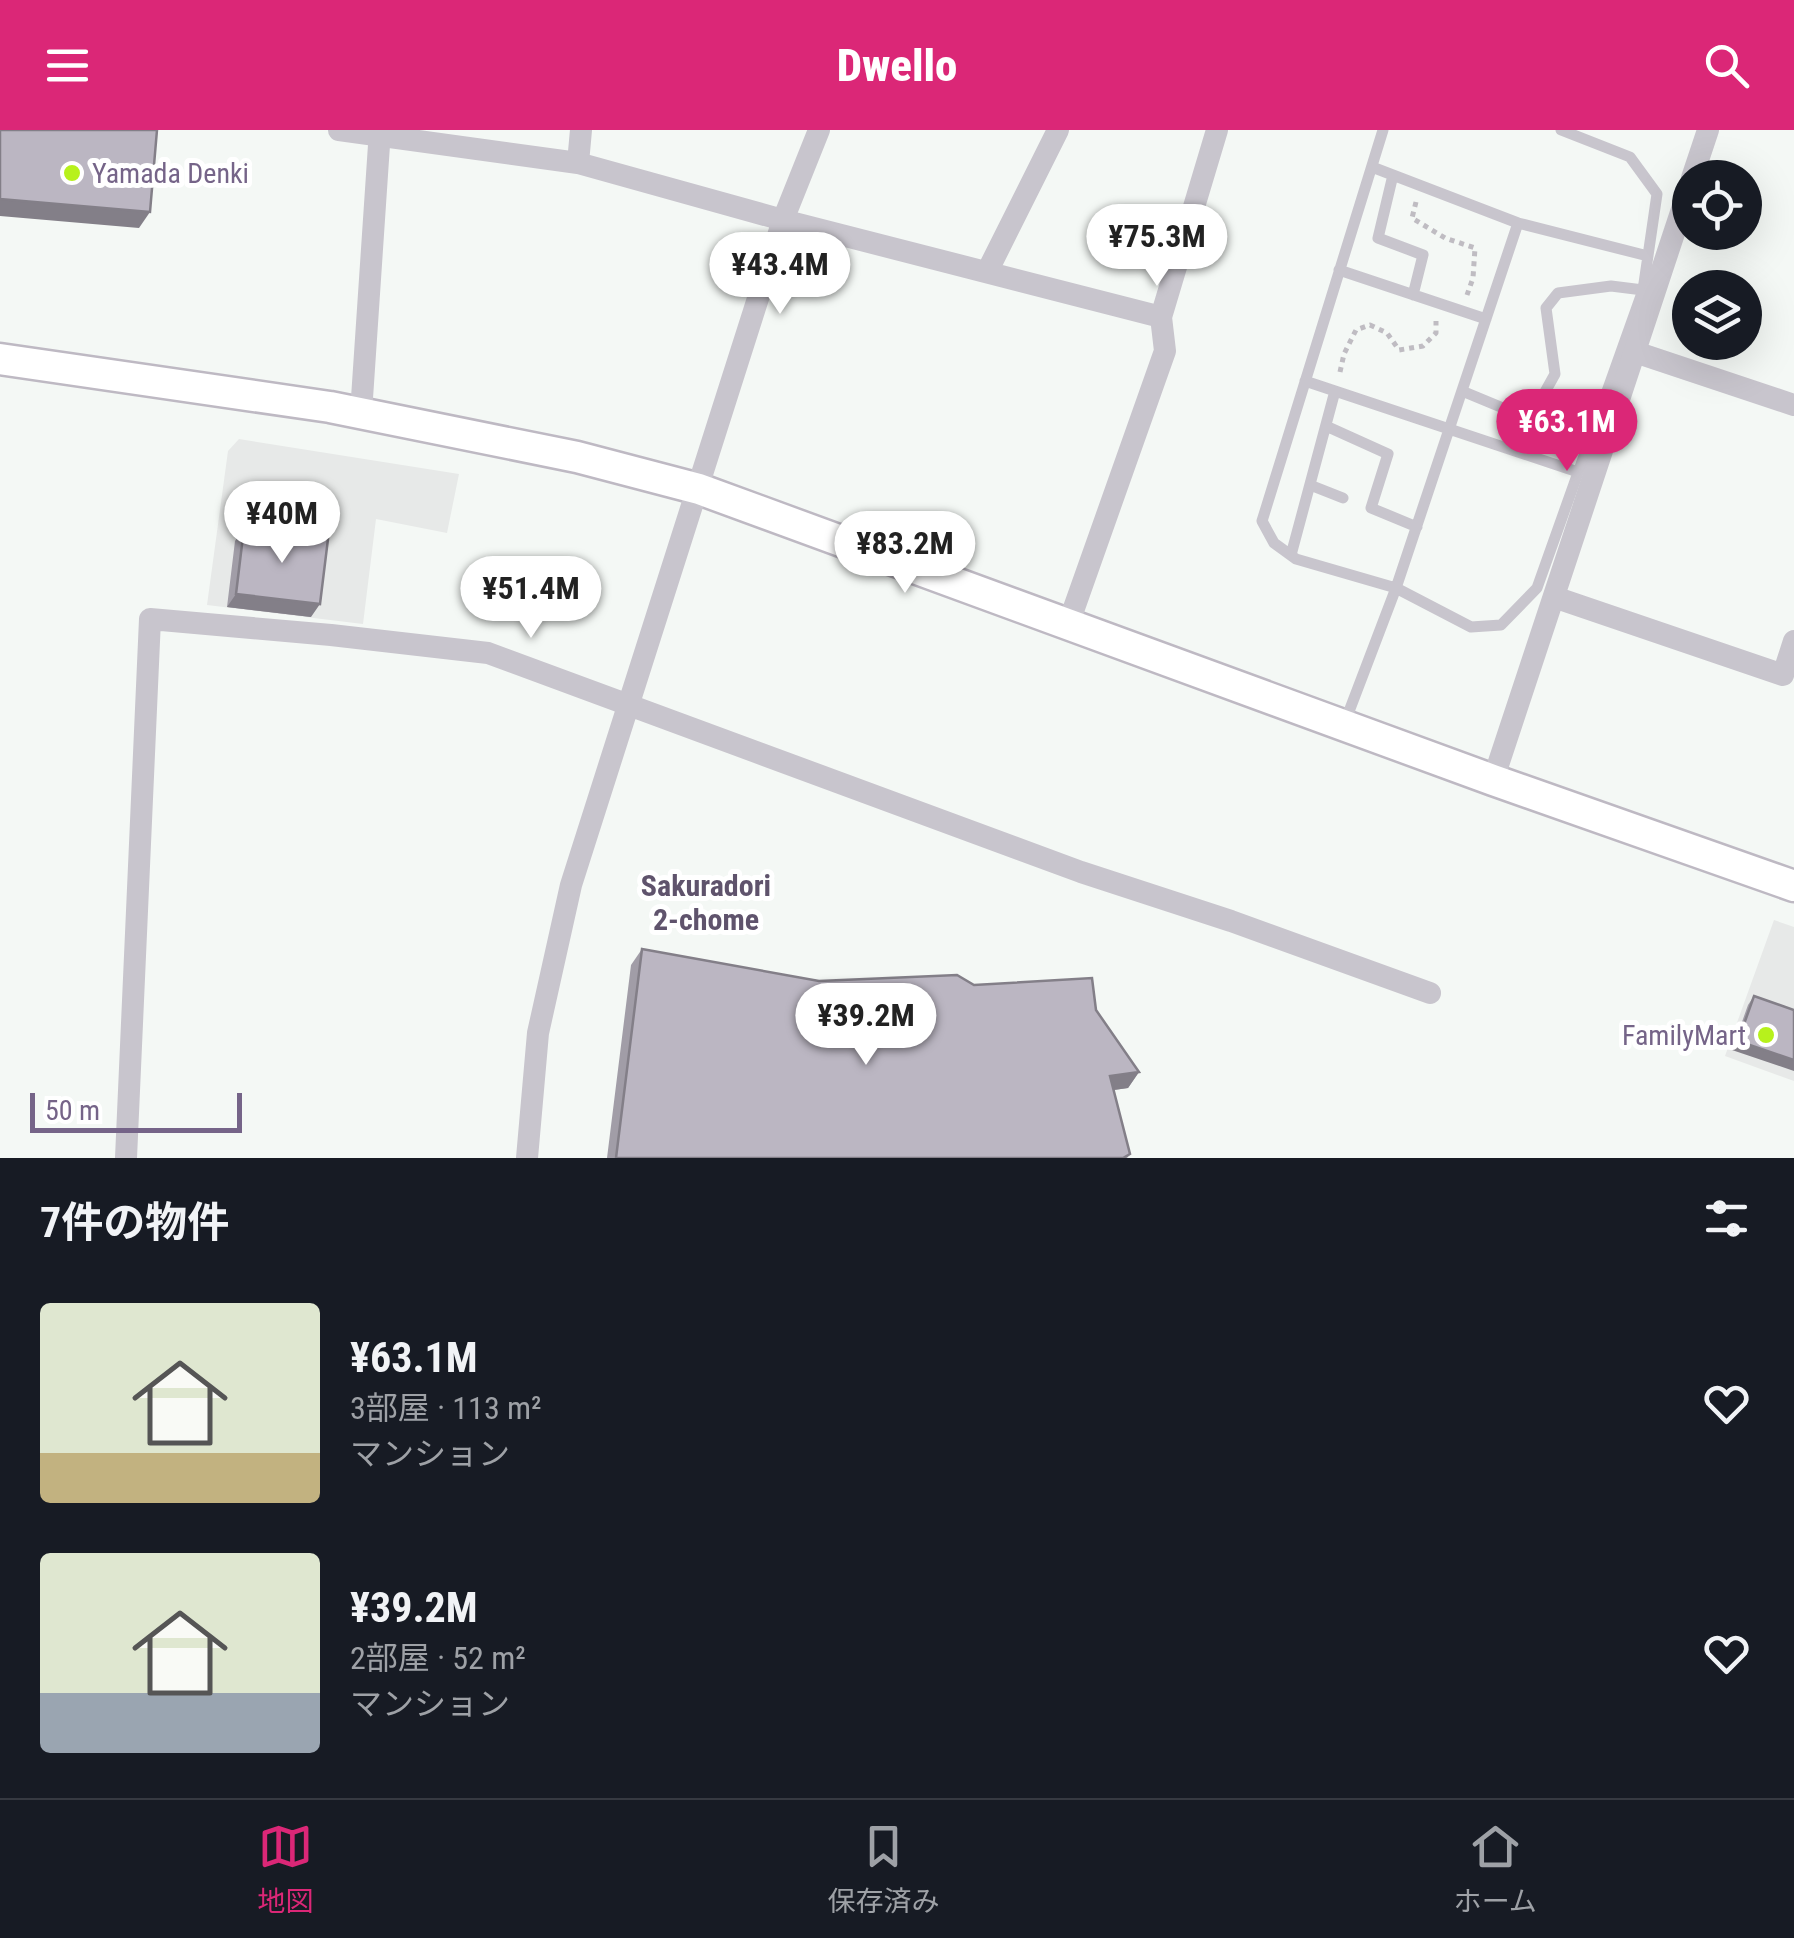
<!DOCTYPE html>
<html lang="ja">
<head>
<meta charset="utf-8">
<style>
  :root { --surface:#171b24; --page:#242831; --text:#f1f3f6; --muted:#9ea1a6; --line:#363941; --accent:#db2777 }
  body { margin:0; font-family:"Roboto Condensed","Noto Sans JP",sans-serif; background:var(--page); color:var(--text); height:100vh; display:flex; flex-direction:column; font-size:38px; white-space:nowrap }
  * { box-sizing:border-box; margin:0 }
  p { font-size:32px; color:var(--muted) }
  .icon { flex:none; width:55px; height:55px; fill:none; stroke:currentColor; stroke-width:2; stroke-linecap:round; stroke-linejoin:round }
  .map { position:relative; height:1028px; overflow:hidden }
  .details { display:flex; flex-direction:column; background:var(--surface); flex:1 }
  .details>* { flex:none }
  .tools { position:absolute; left:1672px; top:30px; display:grid; gap:20px }
  .tools a { display:grid; place-items:center; width:90px; height:90px; border-radius:50%; background:var(--surface); box-shadow:0 10px 40px #0002; font-size:50px }
  .scale { position:absolute; left:30px; bottom:25px; width:212px; box-sizing:border-box; padding-left:10px; border:5px solid #756488; border-top:0; font-size:28px; line-height:35px; white-space:nowrap; color:#756488; -webkit-text-stroke:8px #fff; paint-order:stroke }
  .price { position:absolute; translate:-50% -85px; padding:0 22px; border-radius:35px; background:#fff; color:#222; font-size:32px; line-height:65px; filter:drop-shadow(0 2px 5px #0008) }
  .price::after { content:''; position:absolute; left:50%; top:60px; width:30px; height:22px; margin-left:-15px; background:inherit; clip-path:polygon(0 0,100% 0,50% 100%) }
  .price.active { background:var(--accent); color:#fff }
  ul { padding:0; list-style:none }
  li { display:flex; align-items:center; gap:30px; height:250px; padding:0 40px }
  li span { display:grid; place-items:center; flex:none; width:280px; height:200px; border-radius:10px; color:#555 }
  li>.icon { margin-inline-start:auto }
  span .icon { width:120px; height:120px; fill:#fffc; stroke-width:1 }
  li b { font-size:42px }
  h2 { display:flex; justify-content:space-between; align-items:center; height:120px; padding:0 40px; font-size:42px }
  header { display:flex; justify-content:space-between; align-items:center; height:130px; padding:0 40px; background:var(--accent); color:#fff; font-size:45px; font-weight:800 }
  .tab-bar { display:flex; justify-content:space-around; align-items:center; height:140px; border-top:2px solid var(--line); background:var(--surface); font-size:28px; color:var(--muted) }
  .tab-bar a { display:grid; justify-items:center; gap:5px }
  .tab-bar .active { color:var(--accent) }
  .map>svg:first-child { display:block }
</style>
</head>
<body>
<header><svg class="icon" aria-label="menu" viewBox="0 0 24 24"><path d="M4 6h16M4 12h16M4 18h16"/></svg>Dwello<svg class="icon" aria-label="search" viewBox="0 0 24 24"><circle cx="10" cy="10" r="6"/><path d="M15 15l6 6"/></svg></header>
<div class="map">
<svg width="1794" height="1028" viewBox="0 0 1794 1028">
  <rect width="100%" height="100%" fill="#f4f8f5"/>
  <path fill="#e7e9e8" d="M239,309L459,344L447,403L376,389L363,494L207,475L228,321Z
    M1774,790L1794,797V951L1725,926Z"/>
  <g fill="none" stroke-linecap="round" stroke-linejoin="round">
    <g stroke="#beb9c3" stroke-width="35">
      <path id="secondary" d="M0,229L330,277L577,327L699,359L1493,650L1794,756"/>
    </g>
    <path stroke="#bfbcc2" stroke-width="5" stroke-dasharray="5 5" stroke-linecap="butt" d="M1416,72L1412,88L1445,108L1475,118L1473,148L1467,165
      M1340,242L1344,224L1356,200L1370,195L1387,203L1399,220L1423,216L1436,203V191"/>
    <path stroke="#c8c5cd" stroke-width="11" d="M1383,0L1262,391L1274,413L1296,429L1396,458L1471,497L1501,495L1537,458L1643,160L1657,64L1630,27L1561,0
      M1372,37L1518,93L1648,126
      M1393,45L1378,108L1423,125L1413,165
      M1339,140L1486,189
      M1305,251L1578,342
      M1462,261L1503,278L1540,271L1555,244L1546,178L1558,163L1611,156L1643,160
      M1326,296L1388,324L1371,378L1417,397
      M1310,355L1343,368
      M1291,425L1335,261
      M1345,592L1396,458L1518,93"/>
    <path stroke="#c8c5cd" stroke-width="22" d="M339,0L578,33L783,90L1161,187L1165,221L1068,495
      M578,33L581,0
      M1692,48L1708,0
      M987,142L1058,0
      M1161,187L1217,0
      M1635,222L1794,275
      M361,283L380,0
      M1554,467L1783,545L1794,511
      M1493,650L1690,55
      M126,1028L150,489L331,505L488,523L1081,742L1231,791L1430,863
      M527,1028L538,903L571,755L783,90L819,0"/>
    <use href="#secondary" stroke="#fff" stroke-width="30"/>
  </g>
  <path fill="#a19da7" d="M244,398L311,487L227,477L235,411Z
    M642,819L819,851L974,855L1096,880L1139,942L1128,958L1114,960L1130,1024L1127,1028H607L631,835Z
    M1754,866L1794,880L1732,920L1748,875Z"/>
  <path fill="#837f88" d="M0,69L150,82L139,98L0,86Z
    M236,464L320,474L311,487L227,477Z
    M1738,911L1794,930V941L1732,920Z
    M1139,942L1128,958L1099,962L1110,946Z"/>
  <path fill="#bbb6c2" stroke="#837f88" stroke-width="2.5" d="M0,0H157L150,82L0,69Z
    M244,398L328,409L320,474L236,464Z
    M642,819L819,851L957,845L974,855L1092,848L1096,880L1139,942L1110,946L1130,1024L1123,1028H616Z
    M1754,866L1794,880V930L1738,911Z"/>
  <g fill="#b7f11c" stroke="#fff" stroke-width="4">
    <circle cx="72" cy="43" r="10"/>
    <circle cx="1766" cy="905" r="10"/>
  </g>
  <g text-anchor="middle" stroke-width="10" stroke-linejoin="round" paint-order="stroke">
    <g font-size="28" fill="#756488" stroke="#fff" text-anchor="start">
      <text x="92" y="53">Yamada Denki</text>
      <text x="1746" y="915" text-anchor="end">FamilyMart</text>
    </g>
    <g font-size="30" font-weight="bold" fill="#5f536c" stroke="#fff">
      <text x="706" y="766">Sakuradori<tspan x="706" dy="34">2-chome</tspan></text>
    </g>
  </g>
</svg>
<div class="tools">
<a><svg class="icon" aria-label="locate" viewBox="0 0 24 24"><circle cx="12" cy="12" r="6"/><path d="M12 2v4M12 18v4M2 12h4M18 12h4"/></svg></a>
<a><svg class="icon" aria-label="layers" viewBox="0 0 24 24"><path d="M12 4l9 5-9 5-9-5zM3 14l9 5 9-5"/></svg></a>
</div>
<div class="scale">50 m</div>
<b class="price" style="left:1157px;top:159px">¥75.3M</b>
<b class="price" style="left:780px;top:187px">¥43.4M</b>
<b class="price active" style="left:1567px;top:344px">¥63.1M</b>
<b class="price" style="left:282px;top:436px">¥40M</b>
<b class="price" style="left:905px;top:466px">¥83.2M</b>
<b class="price" style="left:531px;top:511px">¥51.4M</b>
<b class="price" style="left:866px;top:938px">¥39.2M</b>
</div>
<section class="details">
<h2>7件の物件<svg class="icon" aria-label="filters" viewBox="0 0 24 24"><path d="M4 7h16M4 17h16"/><circle cx="9" cy="7" r="2"/><circle cx="15" cy="17" r="2"/></svg></h2>
<ul>
<li><span style="background:linear-gradient(#dfe7d0 75%,#c2b280 0)"><svg class="icon" aria-label="home" viewBox="0 0 24 24"><path d="M3 11l9-7 9 7M6 9v11h12V9"/></svg></span><div><b>¥63.1M</b><p>3部屋 · 113 m²</p><p>マンション</p></div><svg class="icon" aria-label="heart" viewBox="0 0 24 24"><path d="M12 20l-8-8c-3-5 5-10 8-4 3-6 11-1 8 4z"/></svg></li>
<li><span style="background:linear-gradient(#dfe7d0 70%,#9aa5b1 0)"><svg class="icon" aria-label="home" viewBox="0 0 24 24"><path d="M3 11l9-7 9 7M6 9v11h12V9"/></svg></span><div><b>¥39.2M</b><p>2部屋 · 52 m²</p><p>マンション</p></div><svg class="icon" aria-label="heart" viewBox="0 0 24 24"><path d="M12 20l-8-8c-3-5 5-10 8-4 3-6 11-1 8 4z"/></svg></li>
</ul>
</section>
<nav class="tab-bar">
<a class="active"><svg class="icon" aria-label="map" viewBox="0 0 24 24"><path d="M3 6l6-2 6 2 6-2v14l-6 2-6-2-6 2zM9 4v14M15 6v14"/></svg>地図</a>
<a><svg class="icon" aria-label="saved" viewBox="0 0 24 24"><path d="M7 4h10v16l-5-4-5 4z"/></svg>保存済み</a>
<a><svg class="icon" aria-label="home" viewBox="0 0 24 24"><path d="M3 11l9-7 9 7M6 9v11h12V9"/></svg>ホーム</a>
</nav>
</body>
</html>
